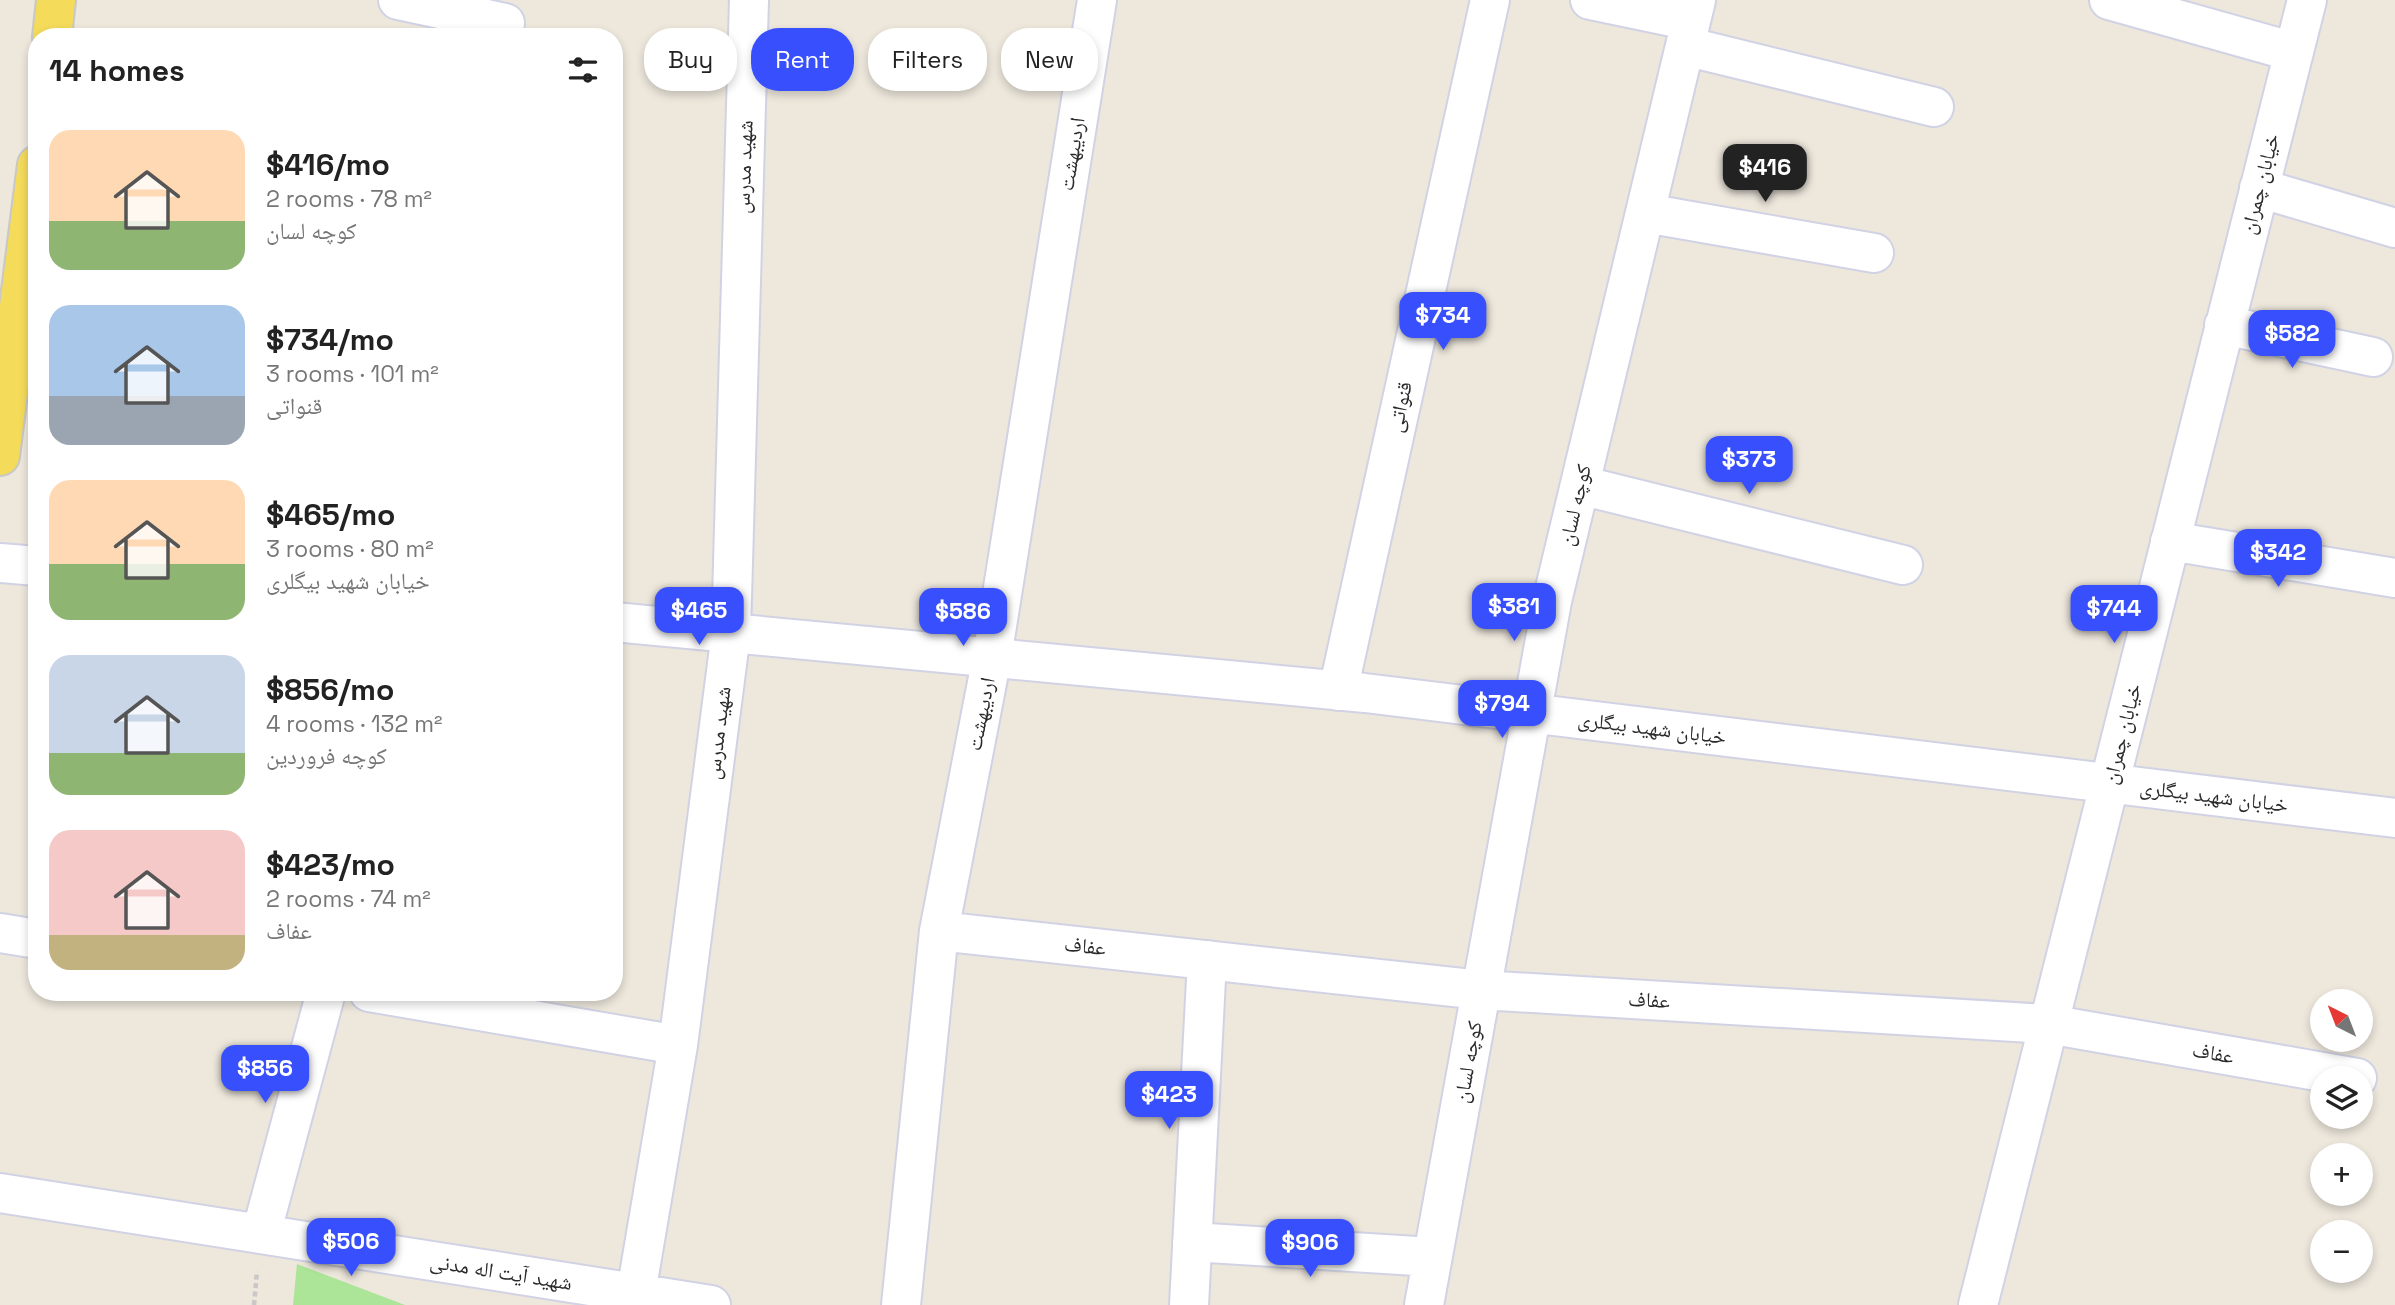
<!DOCTYPE html>
<html lang="en">
<head>
<meta charset="utf-8">
<style>
  :root { --surface:#fff; --page:#f2f2f2; --text:#222; --muted:#767676; --accent:#384ffe }
  body { margin:0; font-family:"Space Grotesk","Noto Naskh Arabic",sans-serif; background:var(--page); color:var(--text); height:100vh; display:flex; flex-direction:column; font-size:26px; white-space:nowrap }
  * { box-sizing:border-box; margin:0 }
  p { font-size:23px; color:var(--muted) }
  .icon { flex:none; width:38px; height:38px; fill:none; stroke:currentColor; stroke-width:2; stroke-linecap:round; stroke-linejoin:round }
  .map { position:relative; flex:1; overflow:hidden }
  .side { position:absolute; left:28px; top:28px; width:595px; height:973px; display:flex; flex-direction:column; background:var(--surface); border-radius:28px; box-shadow:0 4px 10px #0003 }
  .side>* { flex:none }
  .guide { position:absolute; left:644px; top:28px; width:665px; height:63px; display:flex; gap:14px }
  .needle { width:46px; rotate:318deg }
  .controls { position:absolute; left:2310px; top:989px; display:grid; gap:14px }
  .controls a { display:grid; place-items:center; width:63px; height:63px; border-radius:50%; background:var(--surface); box-shadow:0 4px 10px #0003; font-size:35px }
  .price { position:absolute; translate:-50% -60px; padding:0 16px; border-radius:14px; background:var(--accent); color:#fff; font-size:23px; line-height:46px; filter:drop-shadow(0 2px 4px #0008) }
  .price::after { content:''; position:absolute; left:50%; top:42px; width:21px; height:16px; margin-left:-10px; background:inherit; clip-path:polygon(0 0,100% 0,50% 100%) }
  .price.selected { background:#222; color:#fff }
  ul { padding:0; list-style:none }
  li { display:flex; align-items:center; gap:21px; height:175px; padding:0 21px }
  li span { display:grid; place-items:center; flex:none; width:196px; height:140px; border-radius:21px; color:#555 }
  li>.icon { margin-inline-start:auto }
  span .icon { width:84px; height:84px; fill:#fffc; stroke-width:1 }
  li b { font-size:30px }
  h2 { display:flex; justify-content:space-between; align-items:center; height:84px; padding:0 21px; font-size:30px }
  .tag { padding:0 24px; border-radius:28px; background:var(--surface); box-shadow:0 4px 10px #0003; font-size:24px; line-height:63px }
  .tag.selected { background:var(--accent); color:#fff }
  .map>svg:first-child { display:block }
</style>
</head>
<body>
<div class="map">
<svg width="2395" height="1305" viewBox="0 0 2395 1305">
  <rect width="100%" height="100%" fill="#ede7dc"/>
  <path fill="#ace597" d="M297,1264L405,1305H293Z"/>
  <g fill="none" stroke-linecap="round" stroke-linejoin="round">
    <g stroke="#d1d3e4" stroke-width="42">
      <path id="minor" d="M398,0L505,23
        M1590,0L1691,21
        M2109,0L2294,52
        M1685,46L1934,107
        M2259,188L2395,228
        M1645,213L1874,253
        M2224,325L2373,357
        M1580,485L1903,565
        M2170,541L2395,578
        M0,563L37,566
        M614,622L1365,693L2395,818
        M1338,691L1490,0
        M939,931L1481,990L2048,1024L2357,1078
        M0,933L37,939
        M369,992L678,1045
        M0,1193L711,1305
        M261,1234L326,992
        M1192,1242L1432,1257
        M636,1293L678,1045L731,633L749,0
        M901,1305L939,931L992,657L1097,0
        M1189,1305L1207,960
        M1424,1305L1552,601L1696,0
        M1978,1305L2307,0"/>
    </g>
    <g stroke="#c8c8c8" stroke-width="42">
      <path id="major" d="M52,37L56,0
        M0,456L37,165"/>
    </g>
    <path stroke="#c8c8c8" stroke-width="4.5" stroke-dasharray="5 3.5" stroke-linecap="butt" d="M254,1305L257,1271"/>
    <use href="#minor" stroke="#fff" stroke-width="38"/>
    <use href="#major" stroke="#f4db5a" stroke-width="38"/>
  </g>
  <g text-anchor="middle" stroke-width="7" stroke-linejoin="round" paint-order="stroke">
    <g font-size="21" fill="#2a2a2a" stroke="#fff">
      <text transform="translate(1072 154) rotate(-81)" y="7">اردیبهشت</text>
      <text transform="translate(744 167) rotate(-88)" y="7">شهید مدرس</text>
      <text transform="translate(2260 184) rotate(-76)" y="7">خیابان چمران</text>
      <text transform="translate(1400 407) rotate(-78)" y="7">قنواتی</text>
      <text transform="translate(1575 505) rotate(-77)" y="7">کوچه لسان</text>
      <text transform="translate(981 714) rotate(-79)" y="7">اردیبهشت</text>
      <text transform="translate(1652 728) rotate(7)" y="7">خیابان شهید بیگلری</text>
      <text transform="translate(718 733) rotate(-83)" y="7">شهید مدرس</text>
      <text transform="translate(2122 734) rotate(-76)" y="7">خیابان چمران</text>
      <text transform="translate(2214 796) rotate(7)" y="7">خیابان شهید بیگلری</text>
      <text transform="translate(1085 946) rotate(6)" y="7">عفاف</text>
      <text transform="translate(1649 1000) rotate(3)" y="7">عفاف</text>
      <text transform="translate(2213 1053) rotate(10)" y="7">عفاف</text>
      <text transform="translate(1468 1062) rotate(-80)" y="7">کوچه لسان</text>
      <text transform="translate(501 1272) rotate(9)" y="7">شهید آیت اله مدنی</text>
    </g>
  </g>
</svg>
<div class="controls">
<a><svg class="needle" viewBox="-14 -14 28 28"><path d="M0-13l5 13h-10z" fill="#e53935"/><path d="M0 13l5-13h-10z" fill="#767676"/></svg></a>
<a><svg class="icon" aria-label="layers" viewBox="0 0 24 24"><path d="M12 4l9 5-9 5-9-5zM3 14l9 5 9-5"/></svg></a>
<a>+</a>
<a>−</a>
</div>
<b class="price selected" style="left:1765px;top:204px">$416</b>
<b class="price" style="left:1443px;top:352px">$734</b>
<b class="price" style="left:2292px;top:370px">$582</b>
<b class="price" style="left:1749px;top:496px">$373</b>
<b class="price" style="left:2278px;top:589px">$342</b>
<b class="price" style="left:1514px;top:643px">$381</b>
<b class="price" style="left:2114px;top:645px">$744</b>
<b class="price" style="left:699px;top:647px">$465</b>
<b class="price" style="left:963px;top:648px">$586</b>
<b class="price" style="left:1502px;top:740px">$794</b>
<b class="price" style="left:265px;top:1105px">$856</b>
<b class="price" style="left:1169px;top:1131px">$423</b>
<b class="price" style="left:351px;top:1278px">$506</b>
<b class="price" style="left:1310px;top:1279px">$906</b>
<div class="guide">
<a class="tag">Buy</a>
<a class="tag selected">Rent</a>
<a class="tag">Filters</a>
<a class="tag">New</a>
</div>
<section class="side">
<h2>14 homes<svg class="icon" aria-label="filters" viewBox="0 0 24 24"><path d="M4 7h16M4 17h16"/><circle cx="9" cy="7" r="2"/><circle cx="15" cy="17" r="2"/></svg></h2>
<ul>
<li><span style="background:linear-gradient(#ffd9b3 65%,#8fb573 0)"><svg class="icon" aria-label="home" viewBox="0 0 24 24"><path d="M3 11l9-7 9 7M6 9v11h12V9"/></svg></span><div><b>$416/mo</b><p>2 rooms · 78 m²</p><p>کوچه لسان</p></div></li>
<li><span style="background:linear-gradient(#a9c7e8 65%,#9aa5b1 0)"><svg class="icon" aria-label="home" viewBox="0 0 24 24"><path d="M3 11l9-7 9 7M6 9v11h12V9"/></svg></span><div><b>$734/mo</b><p>3 rooms · 101 m²</p><p>قنواتی</p></div></li>
<li><span style="background:linear-gradient(#ffd9b3 60%,#8fb573 0)"><svg class="icon" aria-label="home" viewBox="0 0 24 24"><path d="M3 11l9-7 9 7M6 9v11h12V9"/></svg></span><div><b>$465/mo</b><p>3 rooms · 80 m²</p><p>خیابان شهید بیگلری</p></div></li>
<li><span style="background:linear-gradient(#c9d6e8 70%,#8fb573 0)"><svg class="icon" aria-label="home" viewBox="0 0 24 24"><path d="M3 11l9-7 9 7M6 9v11h12V9"/></svg></span><div><b>$856/mo</b><p>4 rooms · 132 m²</p><p>کوچه فروردین</p></div></li>
<li><span style="background:linear-gradient(#f6c9c9 75%,#c2b280 0)"><svg class="icon" aria-label="home" viewBox="0 0 24 24"><path d="M3 11l9-7 9 7M6 9v11h12V9"/></svg></span><div><b>$423/mo</b><p>2 rooms · 74 m²</p><p>عفاف</p></div></li>
</ul>
</section>
</div>
</body>
</html>
